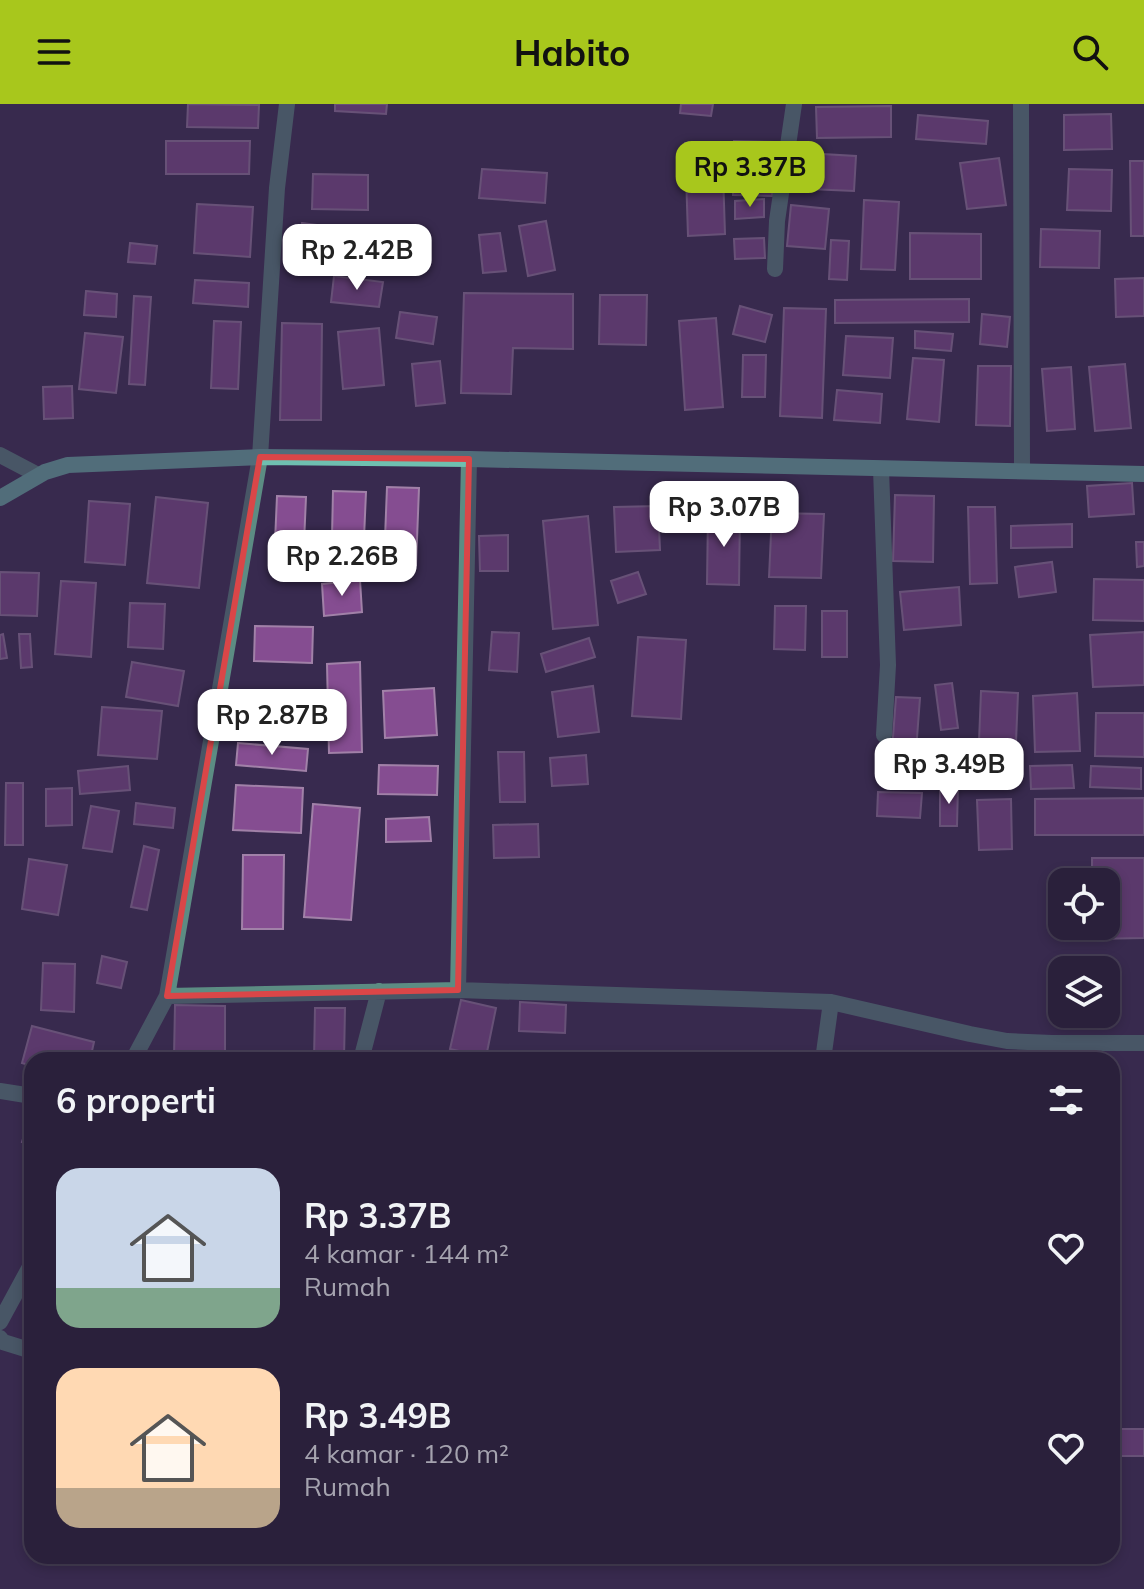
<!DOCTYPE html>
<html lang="id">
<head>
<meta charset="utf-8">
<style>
  :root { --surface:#2a203b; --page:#322842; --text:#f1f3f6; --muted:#a5a3af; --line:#463e55; --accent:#a8c71c }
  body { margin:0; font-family:Mulish,sans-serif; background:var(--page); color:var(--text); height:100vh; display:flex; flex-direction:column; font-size:30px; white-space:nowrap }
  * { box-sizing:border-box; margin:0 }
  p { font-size:26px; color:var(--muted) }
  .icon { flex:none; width:44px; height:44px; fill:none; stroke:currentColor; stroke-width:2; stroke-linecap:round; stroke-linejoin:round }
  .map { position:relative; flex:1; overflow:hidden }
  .side { position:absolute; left:24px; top:948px; width:1096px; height:512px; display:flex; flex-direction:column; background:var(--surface); border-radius:24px; box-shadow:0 4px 12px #0003,0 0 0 2px var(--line) }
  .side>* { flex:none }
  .buttons { position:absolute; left:1048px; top:764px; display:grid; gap:16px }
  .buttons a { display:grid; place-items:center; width:72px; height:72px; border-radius:16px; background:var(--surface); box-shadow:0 4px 12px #0003,0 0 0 2px var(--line); font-size:40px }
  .price { position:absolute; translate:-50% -68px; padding:0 18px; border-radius:16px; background:#fff; color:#222; font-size:26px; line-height:52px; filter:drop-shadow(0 2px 4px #0008) }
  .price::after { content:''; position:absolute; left:50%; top:48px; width:24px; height:18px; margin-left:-12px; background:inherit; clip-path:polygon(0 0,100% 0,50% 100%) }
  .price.active { background:var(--accent); color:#111 }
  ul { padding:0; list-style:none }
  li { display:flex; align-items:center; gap:24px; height:200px; padding:0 32px }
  li span { display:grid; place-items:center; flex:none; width:224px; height:160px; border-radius:24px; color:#555 }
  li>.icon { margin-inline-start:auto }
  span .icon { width:96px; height:96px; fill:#fffc; stroke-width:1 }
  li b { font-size:34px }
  h2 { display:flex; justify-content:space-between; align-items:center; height:96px; padding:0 32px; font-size:34px }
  header { display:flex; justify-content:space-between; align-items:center; height:104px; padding:0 32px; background:var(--accent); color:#111; font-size:36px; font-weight:700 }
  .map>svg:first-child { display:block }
</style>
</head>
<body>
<header><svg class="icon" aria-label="menu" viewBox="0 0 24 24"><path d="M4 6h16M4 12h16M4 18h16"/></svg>Habito<svg class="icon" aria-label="search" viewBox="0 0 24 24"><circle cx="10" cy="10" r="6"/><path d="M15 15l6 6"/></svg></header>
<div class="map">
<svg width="1144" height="1485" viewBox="0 0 1144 1485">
  <rect width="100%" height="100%" fill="#382a4f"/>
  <path fill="#854d91" stroke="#a181a8" stroke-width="2" d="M188,0L259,1L258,24L187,23Z
    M335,0H387L386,10L335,7Z
    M681,0H713L711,12L680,9Z
    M891,2V33L817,34L816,3Z
    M1111,10L1112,45L1064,46V11Z
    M918,11L988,17L986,40L916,35Z
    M166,37H250L249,70H166Z
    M734,37L774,38L772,92L733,91Z
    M722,38L725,130L688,132L685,39Z
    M788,48L856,52L854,87L786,84Z
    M999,54L1006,101L967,105L960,59Z
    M1130,57H1144V132H1131Z
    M482,65L547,69L545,99L479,94Z
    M1069,65L1112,66L1111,107L1067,106Z
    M313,70L368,71V106L312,105Z
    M764,95V113L735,115V97Z
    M864,96L899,98L895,166L861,165Z
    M197,100L253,103L250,153L194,149Z
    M791,101L829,105L825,145L787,142Z
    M546,117L555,166L528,172L519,122Z
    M302,119L384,130L379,164L297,153Z
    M1041,125L1100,127L1099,164L1040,163Z
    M500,129L506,167L483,169L479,131Z
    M910,129L981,130V175H910Z
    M764,134L765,154L735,155L734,135Z
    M831,136L849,137L847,176L829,175Z
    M130,139L157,142L155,160L128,158Z
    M334,172L383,178L379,203L331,198Z
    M1144,174V212L1116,213L1115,175Z
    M195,176L249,179L248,203L193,199Z
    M86,187L117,190L116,213L84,211Z
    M464,189L573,190V245L513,244L511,290L461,289Z
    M600,191H647L646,241L599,240Z
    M134,192L151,193L145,281L129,280Z
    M969,195V218L835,219V196Z
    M740,202L772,211L765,238L733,230Z
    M784,204L826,205L822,314L780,312Z
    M400,208L437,213L433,240L396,234Z
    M982,210L1010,213L1007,243L980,240Z
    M716,214L723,303L685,306L679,217Z
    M214,217L241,218L238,285L211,284Z
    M282,219L322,220L321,316H280Z
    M379,224L384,281L343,285L338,228Z
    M915,227L953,230L951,247L915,244Z
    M85,229L123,233L116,289L79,285Z
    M846,232L893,234L890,274L843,271Z
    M743,251H766L765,293H742Z
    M913,254L944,256L939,318L907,315Z
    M440,257L445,299L416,302L412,260Z
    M1125,260L1131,324L1095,327L1089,263Z
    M978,262H1011L1010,322L976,321Z
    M1071,263L1075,325L1047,327L1042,265Z
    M72,282L73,314L44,315L43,283Z
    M837,286L882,290L880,319L834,316Z
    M1132,379L1134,410L1089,413L1087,382Z
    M387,383L419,384L416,461L384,460Z
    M333,387L366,388L364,434L332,433Z
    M895,391L934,392L933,458L893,457Z
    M277,392L306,393L304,439L275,438Z
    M156,393L208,399L199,484L147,479Z
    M89,397L130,400L125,461L85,458Z
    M658,402L660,446L616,448L614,403Z
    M968,403H995L997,479L970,480Z
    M708,409H740L739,481L707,480Z
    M772,409L824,410L821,474L769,473Z
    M588,412L598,521L553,525L543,417Z
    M1072,420V443L1011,444V422Z
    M508,431V467H480L479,432Z
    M1136,438H1144V462L1137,463Z
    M1052,458L1056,488L1019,493L1015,463Z
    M0,468L39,469L37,512L0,511Z
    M638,468L646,490L618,499L611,477Z
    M1094,475L1144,476V517L1093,516Z
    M360,476L362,508L324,512L322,480Z
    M61,477L96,479L91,553L55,550Z
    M959,483L961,521L904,526L900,488Z
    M130,499L165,500L163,545L128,543Z
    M775,502H806L805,546L774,545Z
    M822,507H847V553H822Z
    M255,522L313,523L312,559L254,557Z
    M492,528L519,529L517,568L489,566Z
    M1144,528V581L1093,583L1090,531Z
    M3,530L7,554L0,555V531Z
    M19,530H30L32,563L21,564Z
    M638,533L686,536L681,615L632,612Z
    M589,534L595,553L546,568L541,550Z
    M132,558L184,567L178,602L126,593Z
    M360,558L362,648L329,649L327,560Z
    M952,579L958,624L941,626L935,581Z
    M593,582L599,628L558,633L552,588Z
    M434,584L437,631L385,634L383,587Z
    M981,587L1018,589L1015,663H978Z
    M1077,589L1080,647L1035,648L1033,592Z
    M896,593L920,594L916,647L892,646Z
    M102,603L162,607L157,655L98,651Z
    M1096,609H1144V653L1095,652Z
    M238,639L308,645L306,667L236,661Z
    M498,648H524L525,698H500Z
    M586,651L588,680L552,682L550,654Z
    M379,661L438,662L437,691L378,690Z
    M1072,661L1074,684L1031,685L1030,662Z
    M128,662L130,686L80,690L78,667Z
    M1091,662L1141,664V685L1090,683Z
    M6,679H23V741H5Z
    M236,681L303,684L301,729L233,726Z
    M958,681L957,722H940V682Z
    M72,684V721L46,722V685Z
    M878,688L922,689L920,714L877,712Z
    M1144,694V731H1035V695Z
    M1011,695L1012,745L979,746L977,696Z
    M136,699L175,704L173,724L134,720Z
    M313,700L360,704L351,816L304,813Z
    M91,702L119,707L112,748L83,744Z
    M429,713L431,737L386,738V715Z
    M538,720L539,753L494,754L493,721Z
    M144,742L159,746L147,806L131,803Z
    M243,751H284L283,825H242Z
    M1092,754H1144V834L1093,835L1092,822H1106V778H1092Z
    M29,755L67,761L58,811L22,805Z
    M102,852L127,858L121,884L97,879Z
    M43,859L75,860L74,908L41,906Z
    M461,896L496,904L486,953L450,945Z
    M520,898L566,901L565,929L519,927Z
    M175,901L225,902V953H174Z
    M315,904H345L344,956H314Z
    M32,922L94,938L90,956H32V962L22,959Z
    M32,1005V1041L22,1038Z
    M1114,1325H1144V1352H1115Z"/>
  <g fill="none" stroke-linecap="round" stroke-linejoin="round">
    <path stroke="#5c8c83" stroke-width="16" d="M1021,0L1022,366
      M775,165L777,117L794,0
      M0,351L38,371
      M881,365L888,561L884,631
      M458,886L469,355
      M167,892L458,886L831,898L970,930L1007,937L1052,939H1144
      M133,956L167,892L260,353L277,84L287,0
      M361,956L379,887
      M823,956L831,898
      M0,987L32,992
      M0,1218L32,1159
      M0,1234L3,1238L32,1247"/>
    <path stroke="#6fbfb0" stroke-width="16" d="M0,394L45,368L68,361L260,353L469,355L1144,370"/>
  </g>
  <path d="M0 0H1144V1485H0ZM260,353L469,355L458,886L167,892Z" fill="#382a4f" fill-opacity=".55" fill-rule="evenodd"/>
  <path fill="none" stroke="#da4648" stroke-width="6" stroke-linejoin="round" d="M260,353L469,355L458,886L167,892Z"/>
</svg>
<div class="buttons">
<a><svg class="icon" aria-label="locate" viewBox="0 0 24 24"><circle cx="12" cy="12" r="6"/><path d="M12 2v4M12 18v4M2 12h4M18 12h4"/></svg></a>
<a><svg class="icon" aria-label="layers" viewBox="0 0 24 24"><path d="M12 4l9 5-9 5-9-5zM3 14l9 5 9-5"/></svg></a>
</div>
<b class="price active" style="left:750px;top:105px">Rp 3.37B</b>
<b class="price" style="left:357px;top:188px">Rp 2.42B</b>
<b class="price" style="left:724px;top:445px">Rp 3.07B</b>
<b class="price" style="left:342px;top:494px">Rp 2.26B</b>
<b class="price" style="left:272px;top:653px">Rp 2.87B</b>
<b class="price" style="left:949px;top:702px">Rp 3.49B</b>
<section class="side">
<h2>6 properti<svg class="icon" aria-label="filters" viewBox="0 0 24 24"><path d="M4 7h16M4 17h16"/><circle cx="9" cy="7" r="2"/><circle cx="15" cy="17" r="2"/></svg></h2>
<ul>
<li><span style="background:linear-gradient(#c9d6e8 75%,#7fa58c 0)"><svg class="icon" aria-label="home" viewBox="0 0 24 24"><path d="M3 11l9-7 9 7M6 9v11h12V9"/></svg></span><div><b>Rp 3.37B</b><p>4 kamar · 144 m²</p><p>Rumah</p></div><svg class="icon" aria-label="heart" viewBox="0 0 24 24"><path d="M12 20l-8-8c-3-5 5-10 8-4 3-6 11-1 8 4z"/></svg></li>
<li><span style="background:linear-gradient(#ffd9b3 75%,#b9a48a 0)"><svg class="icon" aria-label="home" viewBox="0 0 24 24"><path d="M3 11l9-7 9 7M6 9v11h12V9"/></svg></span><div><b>Rp 3.49B</b><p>4 kamar · 120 m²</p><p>Rumah</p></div><svg class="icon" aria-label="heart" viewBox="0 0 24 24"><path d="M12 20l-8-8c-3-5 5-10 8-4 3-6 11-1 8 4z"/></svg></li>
</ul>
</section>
</div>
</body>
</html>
